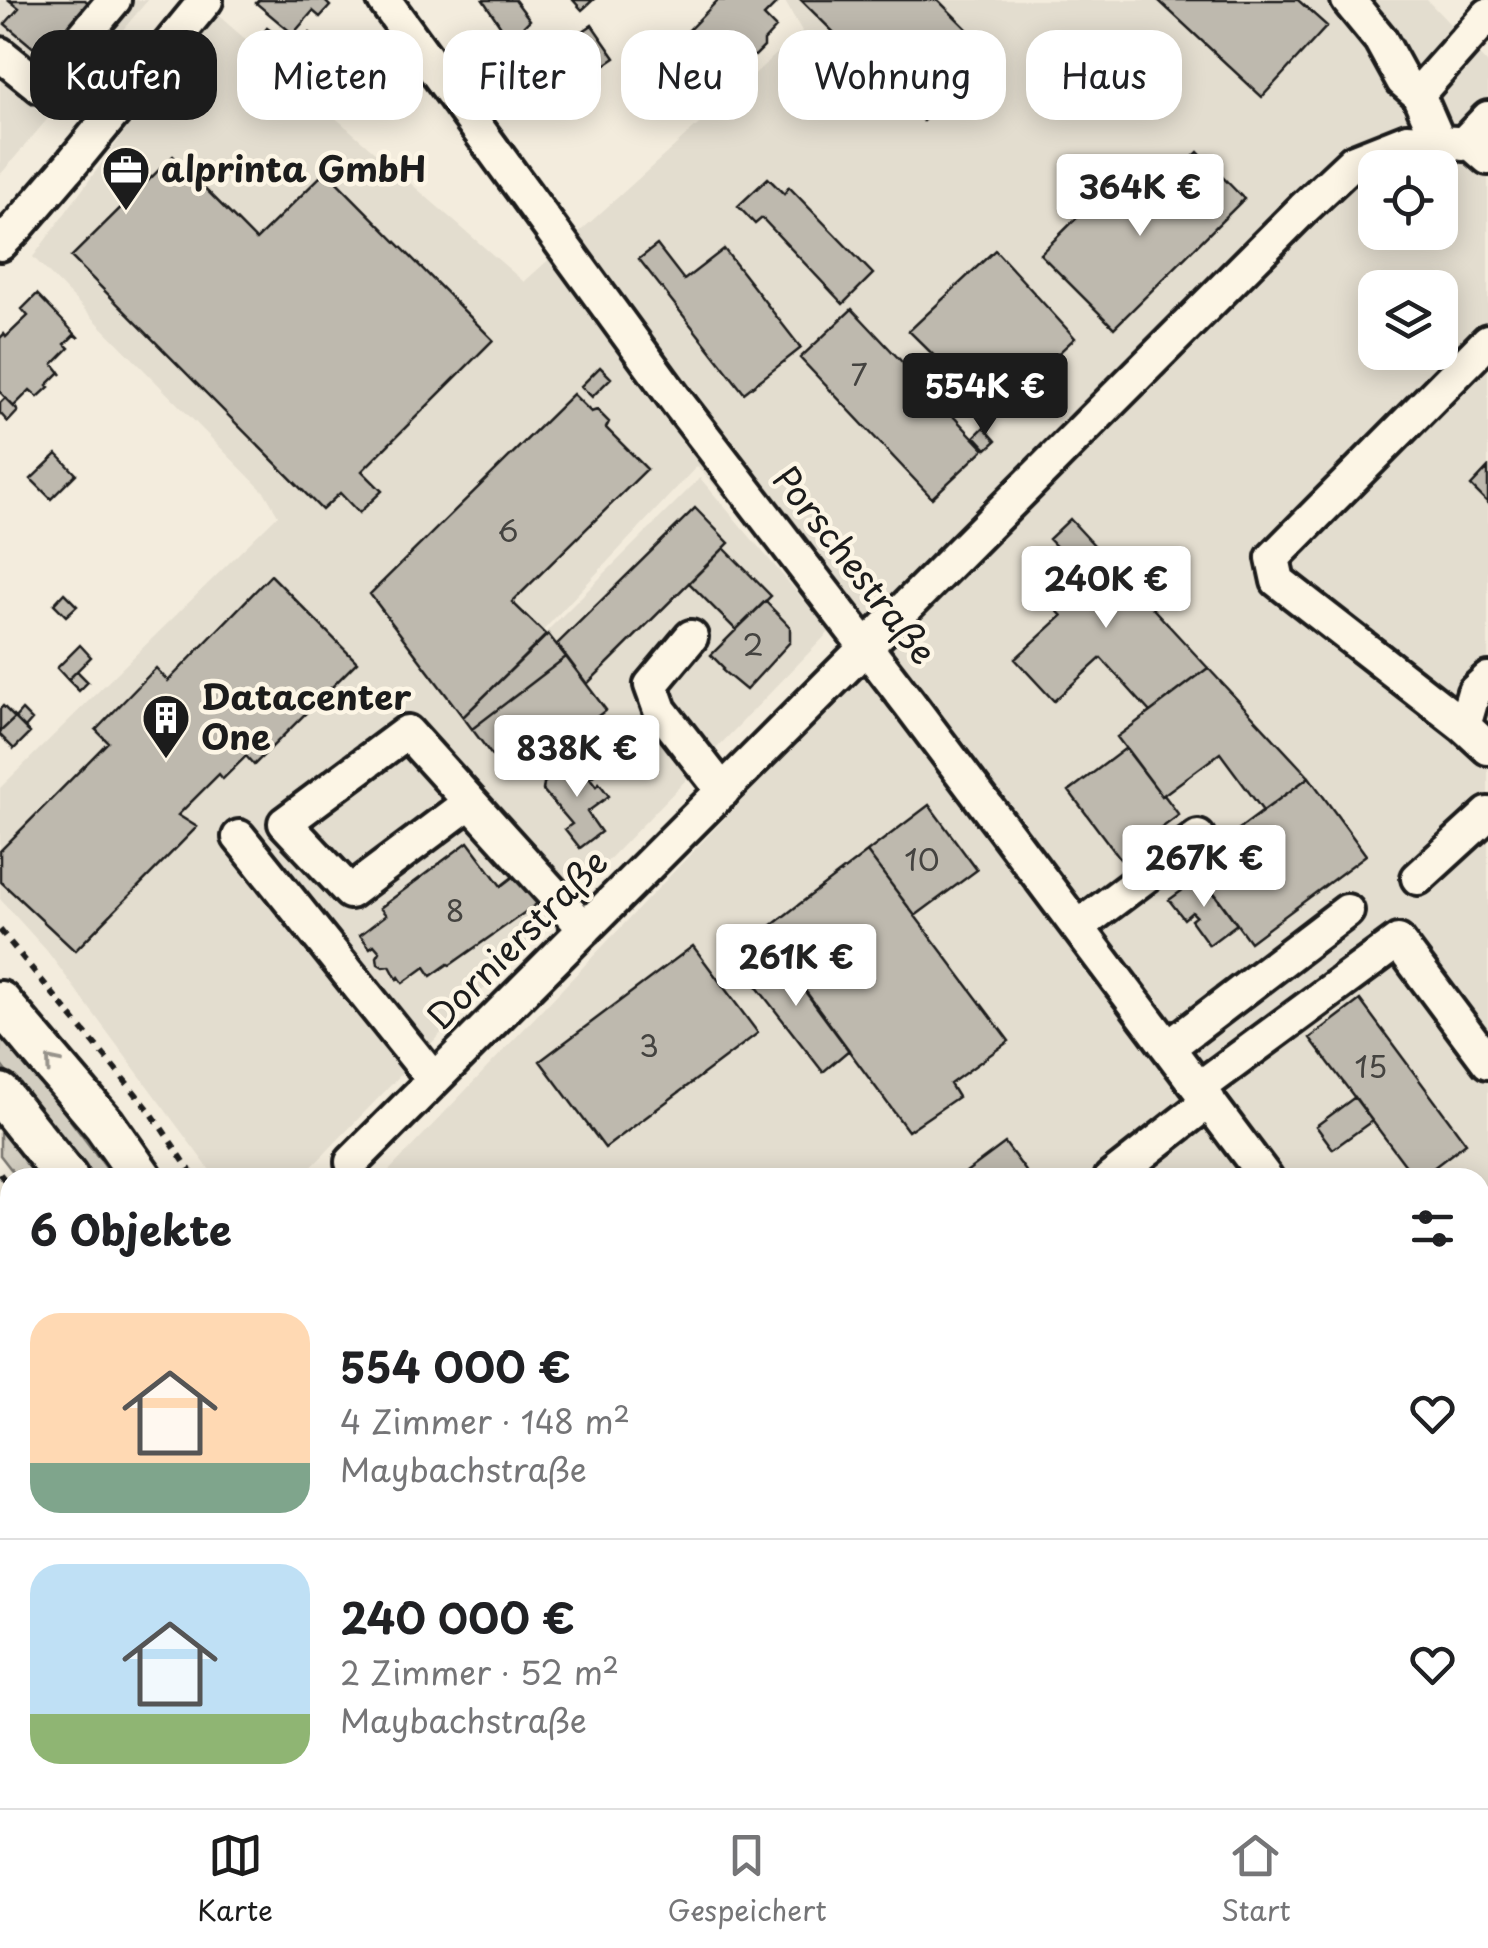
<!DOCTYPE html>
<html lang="de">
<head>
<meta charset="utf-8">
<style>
  :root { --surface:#fff; --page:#f2f2f2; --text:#202124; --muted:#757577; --line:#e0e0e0; --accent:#1c1c1c }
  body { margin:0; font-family:"Playpen Sans",sans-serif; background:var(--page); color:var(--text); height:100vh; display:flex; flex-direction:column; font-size:38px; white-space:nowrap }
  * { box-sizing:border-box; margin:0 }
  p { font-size:32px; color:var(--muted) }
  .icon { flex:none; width:55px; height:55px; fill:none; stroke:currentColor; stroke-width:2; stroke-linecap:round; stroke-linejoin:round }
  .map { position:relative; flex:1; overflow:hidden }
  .details { position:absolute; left:0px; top:1168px; width:1490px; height:642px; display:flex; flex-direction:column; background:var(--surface); border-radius:30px 30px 0 0; box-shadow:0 5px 25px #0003 }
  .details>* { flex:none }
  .top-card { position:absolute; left:30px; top:30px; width:1430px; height:90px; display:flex; gap:20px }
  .fabs { position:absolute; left:1358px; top:150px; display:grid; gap:20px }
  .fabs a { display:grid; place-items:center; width:100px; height:100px; border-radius:20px; background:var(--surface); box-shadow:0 5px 25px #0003; font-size:50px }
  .price { position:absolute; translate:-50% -85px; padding:0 22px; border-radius:10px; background:#fff; color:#222; font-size:32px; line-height:65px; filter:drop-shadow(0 2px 5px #0008) }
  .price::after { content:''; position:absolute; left:50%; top:60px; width:30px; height:22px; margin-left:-15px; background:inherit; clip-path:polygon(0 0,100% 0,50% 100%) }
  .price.current { background:var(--accent); color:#fff }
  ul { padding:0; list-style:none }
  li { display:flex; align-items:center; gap:30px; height:250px; padding:0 30px }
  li+li { border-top:2px solid var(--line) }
  li span { display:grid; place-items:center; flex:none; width:280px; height:200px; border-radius:30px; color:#555 }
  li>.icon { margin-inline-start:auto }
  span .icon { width:120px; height:120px; fill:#fffc; stroke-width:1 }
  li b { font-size:42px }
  h2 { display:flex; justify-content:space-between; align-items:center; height:120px; padding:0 30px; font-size:42px }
  .tag { padding:0 35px; border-radius:30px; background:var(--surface); box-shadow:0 5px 25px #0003; font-size:35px; line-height:90px }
  .tag.current { background:var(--accent); color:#fff }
  .dock { display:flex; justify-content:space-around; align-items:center; height:140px; border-top:2px solid var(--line); background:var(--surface); font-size:28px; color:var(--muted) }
  .dock a { display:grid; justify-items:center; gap:5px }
  .dock .current { color:var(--accent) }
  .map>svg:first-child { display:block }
</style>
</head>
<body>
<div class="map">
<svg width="1488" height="1808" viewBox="0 0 1488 1808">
  <rect width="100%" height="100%" fill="#f3ecdd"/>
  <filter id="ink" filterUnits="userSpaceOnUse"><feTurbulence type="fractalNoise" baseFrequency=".01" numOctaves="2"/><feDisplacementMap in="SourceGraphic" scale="20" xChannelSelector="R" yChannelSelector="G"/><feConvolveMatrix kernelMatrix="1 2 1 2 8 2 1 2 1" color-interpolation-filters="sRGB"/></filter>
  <g filter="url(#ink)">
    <path fill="#e3ddcf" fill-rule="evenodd" d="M0,0H148L0,175Z
      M784,0H1427L1488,64V1660L1480,1663V1178L383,1177L865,671L839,628L697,466L479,699L700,478L830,631L302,1177H215L47,951L0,899V788L278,515L265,493L33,257L213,11L524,282L802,31ZM1375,168H1440V232H1375ZM1375,288H1440V352H1375Z
      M0,1200L10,1213V1800H246L242,1808H0Z
      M1488,1770V1808H1379L1395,1800H1480V1772Z
      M544,1800H1093L1071,1808H547Z"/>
    <path fill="#d3cec1" stroke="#78756e" stroke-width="2.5" d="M0,1033L40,1080L113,1177H90L0,1064Z
      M0,1123L41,1177H17L0,1155Z
      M246,1800H368L371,1808H242Z"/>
    <path fill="#beb9ae" stroke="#1c1c1c" stroke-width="2.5" d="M9,0H85L90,4L57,42L49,35L36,50L5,24L19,8Z
      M259,0H324L330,6L320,17L313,11L293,34L256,3Z
      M483,0H515L530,20L510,40Z
      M573,0H593L582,10Z
      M718,0L779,1L764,16L776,28L764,41V47L755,56H749L729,76L686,33Z
      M801,0H938L991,53L923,121Z
      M1158,0H1298L1327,26L1262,97Z
      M592,25L615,58L566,91L543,58Z
      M267,28L293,47L279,65L254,45Z
      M310,33L329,48L313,65L295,50Z
      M330,47L351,66L333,86L312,67Z
      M804,50L824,71L836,61L857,83L846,94L825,72L803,94L781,71Z
      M1198,152L1244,199L1114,328L1040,254L1106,189L1133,216Z
      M173,156L256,240L326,171L493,340L362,471L382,491L359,513L340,493L322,510L71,257Z
      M768,178L784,194L789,187L873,274L843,304L762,218L755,224L738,206Z
      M657,245L684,280L724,249L801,348L744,393L639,259Z
      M995,250L1075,338L993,414L909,331Z
      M37,294L79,338L74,335L65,344L69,348L53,364L62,375L60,372L47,385L49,387L38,397L30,390L14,406L18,411L0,392V338L4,334L6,337L28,316L22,309Z
      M852,309L984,449L932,498L800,358Z
      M600,367L611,378L592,397L581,386Z
      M573,394L591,412L597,410L609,422L606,428L647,469L512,602L546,635L463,717L370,594Z
      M5,398L18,411L8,422L0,413V403Z
      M984,427L996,441L987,449L975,436Z
      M57,454L76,474L51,499L31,479Z
      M1488,468V503L1471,486Z
      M695,508L729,543L587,684L557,644Z
      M1070,519L1208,668L1150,712L1101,658L1054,701L1015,659L1062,616L1042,595L1074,565L1049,539Z
      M724,548L771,596L736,630L689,583Z
      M271,575L357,662L254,765L246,756L223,779L219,774L178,815L197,827L75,951L0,881V851L108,742L96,730L156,668L168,681Z
      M64,593L77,606L66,616L54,604Z
      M765,601L790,627V642L746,690L723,671V667L711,655Z
      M548,634L566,657L472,729L463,717Z
      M80,645L91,657L68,680L57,668Z
      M566,657L606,710L511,781L472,729Z
      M1208,668L1309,777L1263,811L1220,753L1162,796L1117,737Z
      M77,671L88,682L79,691L68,680Z
      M3,706L15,718L0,732V709Z
      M22,710L32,720L25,728L15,718Z
      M15,718L30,733L14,749L0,735V732Z
      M1126,748L1162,796L1164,795L1179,815L1120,859L1069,791Z
      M581,758L594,775L590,778L596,786L599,783L609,796L587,812L601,832L580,848L565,829L572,824L543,790L544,783Z
      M1309,777L1366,855L1250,942L1192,864Z
      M929,805L977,870L915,916L867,852Z
      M468,842L501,886L519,872L548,896L450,965L448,964L431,976L425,967L403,983L399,977L397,979L390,966L383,967L378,964L377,957L380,952L374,945L370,948L360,935L386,915L380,908Z
      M867,852L1009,1041L950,1084L958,1097L908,1131L762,933Z
      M1202,876L1237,924L1209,945L1191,920L1196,916L1192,912L1184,919L1169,900Z
      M693,946L758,1033L605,1148L540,1061Z
      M773,947L849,1050L823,1072L743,969Z
      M1360,1000L1466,1143L1420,1178H1415L1310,1038Z
      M1355,1097L1372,1121L1333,1149L1316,1126Z
      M1005,1143L1031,1178H958Z
      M1488,1188V1271L1480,1260V1194Z
      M0,1303L10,1313V1366L0,1376Z
      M991,1800H1058L1029,1808H993Z"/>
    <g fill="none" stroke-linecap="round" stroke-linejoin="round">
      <g stroke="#1c1c1c" stroke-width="40">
        <path id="minor" d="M384,0L678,403L909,703L1266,1178
          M1348,0L1380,39L1403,81L1418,94
          M0,54L41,87L114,0
          M1439,142L1418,94L1488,15
          M1463,144L1488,118
          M0,244L17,227L73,162L206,0
          M691,637L651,685L660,710L723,791
          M1488,679L1474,692L1464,726L1488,748
          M1464,726L1278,581L1273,558L1488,341
          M470,802L350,892L285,823L407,732L585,929
          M239,837L434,1080
          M1418,878L1488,814
          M1078,927L1198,837
          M1169,1047L1347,911
          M1199,1088L1398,941L1488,1062
          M352,1162L1303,209L1354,161L1407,140L1472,144L1488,158
          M1111,1178L1209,1101
          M1480,1485L1488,1496
          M0,1587L10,1589
          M1480,1725L1488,1722
          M0,1731L10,1740
          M70,1800L78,1808
          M1263,1808L1280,1800"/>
      </g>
      <g stroke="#1c1c1c" stroke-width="48">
        <path id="major" d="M0,1002L104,1124L142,1178
          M0,1094L67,1178
          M407,1800L410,1808
          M458,1800L461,1808"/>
      </g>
      <path stroke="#1c1c1c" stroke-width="6" stroke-dasharray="8 8" stroke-linecap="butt" d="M0,930L150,1111L195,1178
        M0,1174L10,1187
        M0,1522L10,1513
        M1480,1686L1488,1683
        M294,1800L296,1808
        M336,1800L338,1808
        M528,1800L531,1808
        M1138,1808L1160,1800"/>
      <use href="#minor" stroke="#fcf5e5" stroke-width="32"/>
      <use href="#major" stroke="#fcf5e5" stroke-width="40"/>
    </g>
    <defs><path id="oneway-chevron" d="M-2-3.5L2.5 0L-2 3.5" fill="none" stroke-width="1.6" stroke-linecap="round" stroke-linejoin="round" transform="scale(2.5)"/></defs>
    <use stroke="#97938b" href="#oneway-chevron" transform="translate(52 1063) rotate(-130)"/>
  </g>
  <defs>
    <g id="office-pin" transform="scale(2.5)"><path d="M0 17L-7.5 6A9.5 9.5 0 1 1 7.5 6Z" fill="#1c1c1c" stroke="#fcf5e5"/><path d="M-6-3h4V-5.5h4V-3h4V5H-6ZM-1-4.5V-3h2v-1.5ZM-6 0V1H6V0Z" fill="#fff"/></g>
    <g id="building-pin" transform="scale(2.5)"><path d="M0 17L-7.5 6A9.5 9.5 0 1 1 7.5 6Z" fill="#1c1c1c" stroke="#fcf5e5"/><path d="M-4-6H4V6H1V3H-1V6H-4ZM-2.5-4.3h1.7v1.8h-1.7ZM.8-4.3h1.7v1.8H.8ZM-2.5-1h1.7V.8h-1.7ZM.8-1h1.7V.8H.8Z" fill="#fff"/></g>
  </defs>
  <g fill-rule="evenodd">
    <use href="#office-pin" x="126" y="170"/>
    <use href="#building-pin" x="166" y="718"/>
  </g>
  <g text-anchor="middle" stroke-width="9" stroke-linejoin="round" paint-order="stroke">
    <g font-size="30" fill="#444340">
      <text x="859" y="386">7</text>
      <text x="508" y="542">6</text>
      <text x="753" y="656">2</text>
      <text x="922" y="871">10</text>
      <text x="455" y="922">8</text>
      <text x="649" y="1057">3</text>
      <text x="1371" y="1078">15</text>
    </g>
    <g font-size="35" font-weight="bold" fill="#1c1c1c" stroke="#fcf5e5" text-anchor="start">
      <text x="161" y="182">alprinta GmbH</text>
      <text x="201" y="710">Datacenter<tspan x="201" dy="40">One</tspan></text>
    </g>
    <g font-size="35" fill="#1c1c1c" stroke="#fcf5e5">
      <text transform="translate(854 566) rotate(52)" y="12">Porschestraße</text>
      <text transform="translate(518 940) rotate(-45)" y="12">Dornierstraße</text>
    </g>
  </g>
</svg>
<div class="fabs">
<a><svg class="icon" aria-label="locate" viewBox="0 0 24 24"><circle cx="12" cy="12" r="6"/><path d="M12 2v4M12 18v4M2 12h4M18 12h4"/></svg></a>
<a><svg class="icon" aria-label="layers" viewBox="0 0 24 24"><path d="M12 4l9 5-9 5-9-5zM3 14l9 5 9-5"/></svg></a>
</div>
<b class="price" style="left:1140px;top:239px">364K €</b>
<b class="price current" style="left:985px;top:438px">554K €</b>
<b class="price" style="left:1106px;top:631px">240K €</b>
<b class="price" style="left:577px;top:800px">838K €</b>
<b class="price" style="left:1204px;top:910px">267K €</b>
<b class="price" style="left:796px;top:1009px">261K €</b>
<div class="top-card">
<a class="tag current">Kaufen</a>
<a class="tag">Mieten</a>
<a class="tag">Filter</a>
<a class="tag">Neu</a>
<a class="tag">Wohnung</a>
<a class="tag">Haus</a>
</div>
<section class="details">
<h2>6 Objekte<svg class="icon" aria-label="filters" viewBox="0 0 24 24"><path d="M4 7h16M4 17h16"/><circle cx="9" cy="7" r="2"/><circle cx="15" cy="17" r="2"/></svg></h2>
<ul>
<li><span style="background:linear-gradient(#ffd9b3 75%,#7fa58c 0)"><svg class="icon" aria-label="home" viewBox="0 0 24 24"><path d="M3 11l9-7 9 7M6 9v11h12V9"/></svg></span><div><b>554 000 €</b><p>4 Zimmer · 148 m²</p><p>Maybachstraße</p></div><svg class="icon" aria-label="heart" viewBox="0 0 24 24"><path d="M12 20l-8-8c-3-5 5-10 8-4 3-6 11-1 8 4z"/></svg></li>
<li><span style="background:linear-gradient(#bfe0f5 75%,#8fb573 0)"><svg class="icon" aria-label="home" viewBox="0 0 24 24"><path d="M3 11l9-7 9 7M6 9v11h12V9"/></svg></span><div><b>240 000 €</b><p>2 Zimmer · 52 m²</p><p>Maybachstraße</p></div><svg class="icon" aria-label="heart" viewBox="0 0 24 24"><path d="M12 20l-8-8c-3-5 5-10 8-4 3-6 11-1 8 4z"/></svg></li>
</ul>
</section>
</div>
<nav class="dock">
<a class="current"><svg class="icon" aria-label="map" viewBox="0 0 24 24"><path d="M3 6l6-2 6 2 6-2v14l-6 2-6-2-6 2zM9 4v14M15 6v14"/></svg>Karte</a>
<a><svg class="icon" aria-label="saved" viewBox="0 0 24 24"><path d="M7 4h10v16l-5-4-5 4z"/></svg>Gespeichert</a>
<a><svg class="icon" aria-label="home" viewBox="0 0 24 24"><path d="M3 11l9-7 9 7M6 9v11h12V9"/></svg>Start</a>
</nav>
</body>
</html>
